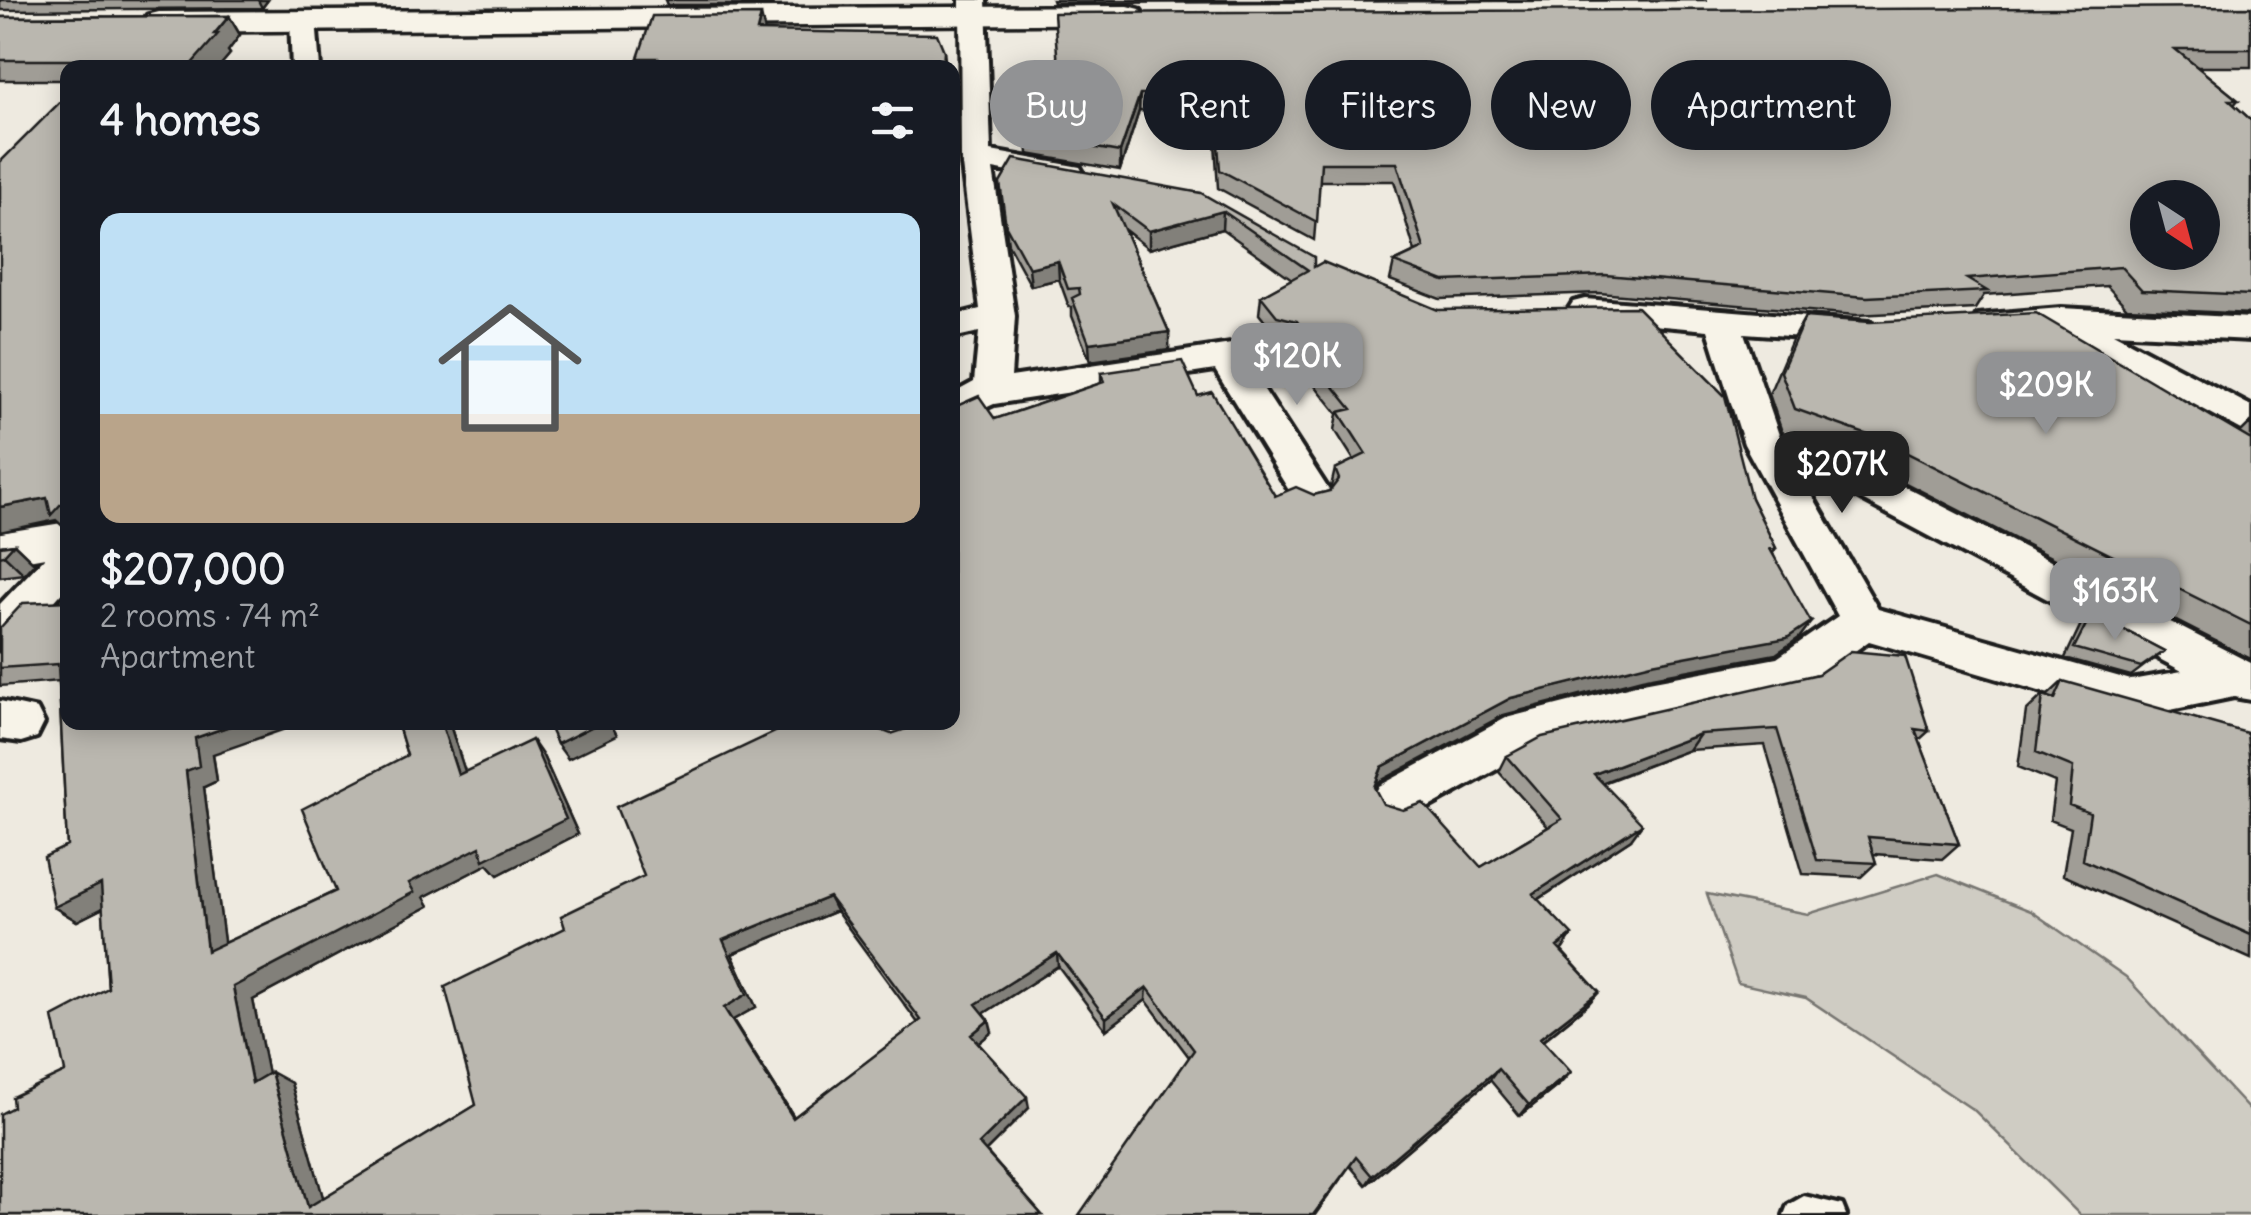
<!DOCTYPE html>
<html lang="en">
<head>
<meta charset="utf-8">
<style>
  :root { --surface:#171b24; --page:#242831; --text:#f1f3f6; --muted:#9ea1a6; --accent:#919294 }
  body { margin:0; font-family:Delius,sans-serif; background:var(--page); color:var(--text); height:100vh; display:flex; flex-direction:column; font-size:38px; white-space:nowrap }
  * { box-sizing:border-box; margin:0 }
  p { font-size:32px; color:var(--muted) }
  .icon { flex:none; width:55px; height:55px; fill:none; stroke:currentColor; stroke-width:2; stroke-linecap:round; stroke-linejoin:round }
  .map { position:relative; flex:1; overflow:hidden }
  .panel { position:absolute; left:60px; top:60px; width:900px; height:670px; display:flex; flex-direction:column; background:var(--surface); border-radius:20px; box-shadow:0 5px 25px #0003 }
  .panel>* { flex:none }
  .banner { position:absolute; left:990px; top:60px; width:950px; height:90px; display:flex; gap:20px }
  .needle { width:65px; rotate:144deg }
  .controls { position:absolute; left:2130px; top:180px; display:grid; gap:20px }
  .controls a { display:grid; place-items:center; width:90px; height:90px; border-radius:50%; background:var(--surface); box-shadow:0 5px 25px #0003; font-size:50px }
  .price { position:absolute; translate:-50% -85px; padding:0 22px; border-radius:20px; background:var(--accent); color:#fff; font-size:32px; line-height:65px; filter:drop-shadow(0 2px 5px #0008) }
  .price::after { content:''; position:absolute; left:50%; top:60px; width:30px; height:22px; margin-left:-15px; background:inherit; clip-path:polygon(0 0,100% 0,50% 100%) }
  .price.on { background:#222; color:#fff }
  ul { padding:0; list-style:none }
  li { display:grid; align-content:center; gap:20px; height:530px; padding:0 40px }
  li span { display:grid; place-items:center; height:310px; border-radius:20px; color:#555 }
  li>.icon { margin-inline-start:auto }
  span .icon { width:180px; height:180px; fill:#fffc; stroke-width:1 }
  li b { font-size:42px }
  h2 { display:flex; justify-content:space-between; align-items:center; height:120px; padding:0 40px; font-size:42px }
  .pill { padding:0 35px; border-radius:45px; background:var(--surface); box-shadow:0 5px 25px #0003; font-size:35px; line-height:90px }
  .pill.on { background:var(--accent); color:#fff }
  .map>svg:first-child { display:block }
</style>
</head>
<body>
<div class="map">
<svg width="2251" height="1215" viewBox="0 0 2251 1215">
  <rect width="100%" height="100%" fill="#eeeae0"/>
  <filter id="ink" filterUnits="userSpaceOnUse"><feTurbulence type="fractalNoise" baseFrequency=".01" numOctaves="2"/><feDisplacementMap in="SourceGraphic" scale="20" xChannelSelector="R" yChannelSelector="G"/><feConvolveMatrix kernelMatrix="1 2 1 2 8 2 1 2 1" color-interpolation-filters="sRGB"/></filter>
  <g filter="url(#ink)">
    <path fill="#cfccc3" stroke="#767470" stroke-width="2.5" d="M1938,874L2031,911L2126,977L2251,1112V1215H2080L1975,1111L1806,998L1738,983L1707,894L1808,914Z"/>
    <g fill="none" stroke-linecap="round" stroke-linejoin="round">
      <g stroke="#1c1c1c" stroke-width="8">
        <path id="service" d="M1804,1196L1842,1205L1846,1215H1784L1788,1205Z"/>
      </g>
      <g stroke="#1c1c1c" stroke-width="8">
        <path id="minor" d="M960,0H986L991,151L1080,167L1084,174L1069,183L993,169L1015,316L1011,377L1278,337L1291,341L1296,349L1291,357L1248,365L1332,495L1326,505L1312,509L1298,505L1215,370L994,404L952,423V394L974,382L979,332L952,338V316L980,309L961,157Z
          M303,12L316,20L320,68H292L290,20Z
          M1585,299L1870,322L1875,330L1870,338L1858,341L1744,333L1779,435L1862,465L2251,663V700L2234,697L2131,718L1869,641L1804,687L1533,749L1413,816L1396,822L1379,816L1372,801L1379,786L1506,718L1643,683L1777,658L1838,616L1744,444L1708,330L1573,318L1568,310L1573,302ZM1798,471L1834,485L2182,671L2131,680L1878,609Z
          M2061,308L2251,318V340L2113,333L2251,406V435L2057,330L1977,331L1972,323L1977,315Z
          M68,522V586L15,645L0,650V604L45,557L0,565V533Z
          M0,701L37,709L44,723L37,737L21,742L0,739Z
          M870,722H918L920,727L913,741L897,746L881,741Z"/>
      </g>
      <g stroke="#1c1c1c" stroke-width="7">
        <path id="secondary" d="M1128,6L1140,9L1145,16L1140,23L159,32L147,29L142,22L147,15L159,12Z"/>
      </g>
      <use href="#service" fill="#f7f3e8" fill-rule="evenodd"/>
      <use href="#minor" fill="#f7f3e8" fill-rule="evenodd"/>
      <use href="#secondary" fill="#f7f3e8" fill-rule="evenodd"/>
    </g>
    <path fill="#a09d96" stroke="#1c1c1c" stroke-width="2.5" fill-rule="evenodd" d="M0,0H268L262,8L0,10Z
      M665,0H773L772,5H667Z
      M1052,0H1707L1053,3Z
      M2251,7V67H2197L2238,100L2234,105L2251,120V314L2127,308L2107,286L1984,295L1975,309L1856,315L1599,293L1440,299L1390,280L1394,262L1415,252L1394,181H1319L1314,240L1218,188L1213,112L1139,111L1120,170L1028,154L1027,136L1058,81Z
      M229,16L240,35L228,51L230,54L218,68H68V80H0V17Z
      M765,31L944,51L946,68H641L638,58Z
      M1000,183L1201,193L1314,267L1751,498L1776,548L1773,553L1799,638L1776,654L1642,679L1504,715L1377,783L1374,789L1383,804L1481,867L1548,827L1499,772L1507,756L1818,674L1929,731L1919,740L1959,844L1942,859L1873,854L1876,863L1861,877L1803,874L1765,745L1689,750L1603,783L1631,839L1538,900L1572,935L1561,950L1599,992L1588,1004L1543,1041L1561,1083L1520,1116L1490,1080L1366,1185L1351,1167L1189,1057L1146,1000L1106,1030L1058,966L984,1013L992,1032L978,1043L1029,1108L986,1151L1042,1215H0L13,1107L65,1072L108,988L103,908L77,921L54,907L67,846L59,681L0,686V628L213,754L217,781L204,787L224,943L336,891L407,755L397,722H449L465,772L543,756L578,834L498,875L488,864L424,897L429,906L253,1000L268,1074L291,1083L323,1198L476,1105L565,928L873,727L891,734L952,722L995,419L1101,383V373L1198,396L1275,496L1314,495L1330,491L1335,469L1354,460L1335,430L1338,414L1294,359L1297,343L1294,339L1275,334L1259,314L1261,296L1292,279L1222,229L1149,249L1125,230L1169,332V350L1090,361L1072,316V307H1069L1059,279L1031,286L1008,244ZM836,911L918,1023L794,1117L733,1020L756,1007L732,954Z
      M1805,317L2240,433L2251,422V659L1864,462L1782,432L1769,394L1792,340Z
      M14,544L34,563L24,574L0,577V546Z
      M2092,613L2164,651L2131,676L2065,658L2082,622Z
      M2063,681L2251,777V959L2063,875L2071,828L2050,820L2055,782L2018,767L2026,711L2043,695L2047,696Z"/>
    <path fill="#82807a" stroke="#1c1c1c" stroke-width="2.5" d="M258,0H268L262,8Z
      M761,15L765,32L757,31Z
      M229,16L240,35L228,51L230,54L218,68H188Z
      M1140,94L1139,111L1120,170V152Z
      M1223,211L1222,229L1149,249V231Z
      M1058,261L1059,279L1031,286L1029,268Z
      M1169,332V350L1090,361L1089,343Z
      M47,498L61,504L68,510V531L56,520L0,532V507Z
      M14,544L34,563L24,574L4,555Z
      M1811,622L1799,638L1776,654L1642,679L1504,715L1377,783L1369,803L1382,767L1511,698Z
      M241,722H305L213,754L217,781L204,787L227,964L207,951L186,771L195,738Z
      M441,722H449L471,790L458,775Z
      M601,722H618L612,726L617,735L568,759L557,744Z
      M1700,734L1689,750L1585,789L1594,774Z
      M532,740L543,756L578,834L498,875L488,864L424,897L429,906L253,1000L272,1094L252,1083L233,987L409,883Z
      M1642,824L1631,839L1525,908L1533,894Z
      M101,884L123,898L77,921L54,907Z
      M829,897L836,911L732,954L756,1007L733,1020L801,1128L724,1008L723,940Z
      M1572,935L1563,949L1548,960L1557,947Z
      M1057,953L1058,966L980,1016L976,1004Z
      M1147,987L1146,1000L1106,1030V1018Z
      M1599,992L1588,1004L1531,1050L1540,1038Z
      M989,1020L992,1032L974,1047L971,1035Z
      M1498,1069L1490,1080L1366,1185L1372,1176Z
      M271,1072L291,1083L328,1215L308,1207Z
      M1571,1072L1561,1083L1520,1116L1529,1105Z
      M1027,1097L1029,1108L983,1154L979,1144Z
      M1356,1157L1315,1215H1313Z"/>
    <path fill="#bab7af" stroke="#1c1c1c" stroke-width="2.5" fill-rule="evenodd" d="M2251,7V49H2175L2238,100H2229L2251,120V295L2142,290L2121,267L1967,279L1987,291L1867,297L1605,275L1444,281L1394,262L1424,248L1397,163H1321L1317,222L1220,170L1214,94H1140L1120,152L1027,136L1059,80L1054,13ZM2148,198H2202V252H2148Z
      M761,15L757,31L937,34L944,51L943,68H653L658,58H638L652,16Z
      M229,16L214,34H218L188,68H94L101,60H0V17Z
      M68,94V504H61L51,515L47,498L0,507V162Z
      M1014,159L1201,193L1314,257V267L1323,262L1438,310L1637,307L1725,396L1751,498L1776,548L1770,549L1811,622L1787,638L1652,663L1511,698L1382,767L1374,787L1383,804L1403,810L1423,803L1481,867L1562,819L1507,756L1542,737L1818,674L1851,651L1905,656L1929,731L1915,729L1959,844L1868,837L1876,863L1817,860L1777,729L1700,734L1594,774L1642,824L1533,894L1572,935L1557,947L1599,992L1540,1038L1571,1072L1529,1105L1498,1069L1372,1176L1356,1157L1313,1215H1079L1194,1050L1147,987L1106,1018L1057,953L976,1004L989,1020L971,1035L1027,1097L979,1144L1042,1215H0V1114L13,1107L12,1097L65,1072L53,1017L108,988L101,884L54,907L44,857L67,846L58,664L0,668V628L23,603L68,601V722H241L195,738L199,766L186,771L207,951L336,891L302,809L407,755L397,722H441L458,775L532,740L566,819L484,860L480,847L409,883L414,892L233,987L252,1083L271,1072L308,1207L476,1105L445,987L565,928L561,916L644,876L616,807L796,722H871L873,727L891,734L912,727L914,722H952V408L979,396L995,419L1104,382L1101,373L1182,361L1198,396L1212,392L1275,496L1296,487L1314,495L1330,491L1339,479L1335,469L1366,454L1339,412L1352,409L1297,341L1302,329L1297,321L1277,316L1261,296L1308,270L1223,211L1149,231L1113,204L1169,332L1089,343L1072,298L1080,294L1079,288L1068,289L1058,261L1029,268L1006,226L1000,183ZM829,897L921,1020L793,1118L724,1008L747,994L723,940Z
      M2036,313L2251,440V625L1879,439L1795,409L1781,372L1805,317L1870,322Z
      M14,544L4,555L0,556V546Z
      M2092,613L2164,651L2141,667L2074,648Z
      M2063,681L2247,733L2251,777V935L2083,860L2090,813L2069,805L2073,767L2036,752L2043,695L2055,699Z
      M547,722H601L557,744Z"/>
  </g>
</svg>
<div class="controls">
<a><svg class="needle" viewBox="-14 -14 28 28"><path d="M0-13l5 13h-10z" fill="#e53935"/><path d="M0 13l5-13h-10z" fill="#9ea1a6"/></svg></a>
</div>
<b class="price" style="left:1297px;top:408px">$120K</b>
<b class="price" style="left:2046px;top:437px">$209K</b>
<b class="price on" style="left:1842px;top:516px">$207K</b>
<b class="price" style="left:2115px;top:643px">$163K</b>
<div class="banner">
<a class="pill on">Buy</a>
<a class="pill">Rent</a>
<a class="pill">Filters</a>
<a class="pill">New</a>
<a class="pill">Apartment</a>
</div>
<section class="panel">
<h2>4 homes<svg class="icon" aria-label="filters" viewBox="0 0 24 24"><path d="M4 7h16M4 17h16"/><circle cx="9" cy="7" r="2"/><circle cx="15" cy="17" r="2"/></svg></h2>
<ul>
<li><span style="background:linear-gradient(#bfe0f5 65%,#b9a48a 0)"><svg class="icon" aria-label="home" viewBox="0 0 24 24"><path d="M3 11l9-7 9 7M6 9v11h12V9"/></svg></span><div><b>$207,000</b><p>2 rooms · 74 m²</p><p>Apartment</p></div></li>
</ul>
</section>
</div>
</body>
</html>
